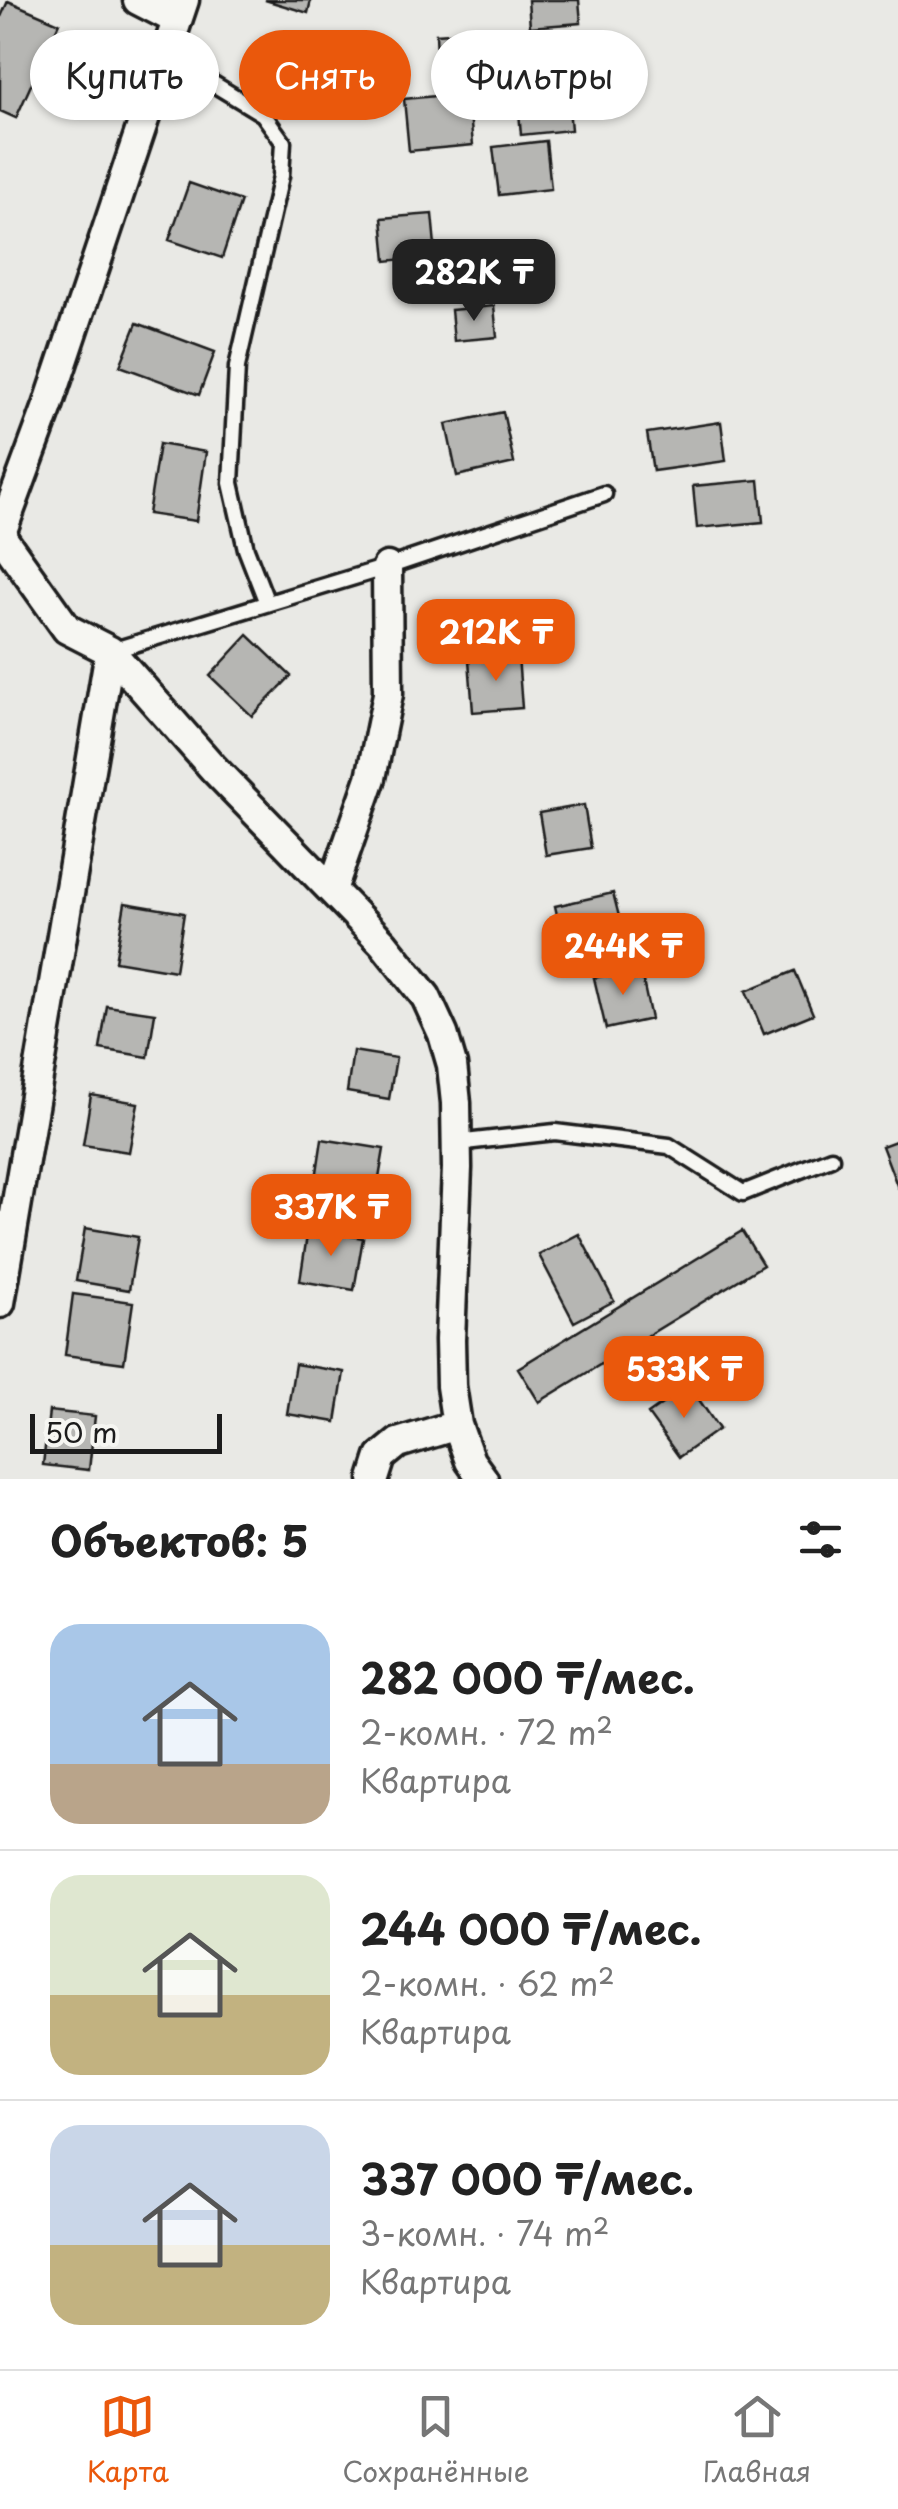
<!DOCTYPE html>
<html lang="ru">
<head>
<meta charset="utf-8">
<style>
  :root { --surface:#fff; --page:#f6f6f6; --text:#222; --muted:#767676; --line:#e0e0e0; --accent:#ea580c }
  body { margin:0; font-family:"Playpen Sans",sans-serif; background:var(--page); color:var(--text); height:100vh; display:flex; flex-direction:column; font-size:38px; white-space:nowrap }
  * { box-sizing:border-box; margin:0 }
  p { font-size:32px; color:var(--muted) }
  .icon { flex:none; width:55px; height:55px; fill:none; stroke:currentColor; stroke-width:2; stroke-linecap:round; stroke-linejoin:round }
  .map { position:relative; height:1479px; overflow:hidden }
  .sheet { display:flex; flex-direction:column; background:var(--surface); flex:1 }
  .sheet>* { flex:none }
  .hud { position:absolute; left:30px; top:30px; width:840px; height:90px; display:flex; gap:20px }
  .scale { position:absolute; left:30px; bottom:25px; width:192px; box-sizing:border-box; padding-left:10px; border:5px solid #1c1c1c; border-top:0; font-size:28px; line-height:35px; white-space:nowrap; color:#1c1c1c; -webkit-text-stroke:8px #f6f6f2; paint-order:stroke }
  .price { position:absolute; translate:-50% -85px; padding:0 22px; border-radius:20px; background:var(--accent); color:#fff; font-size:32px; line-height:65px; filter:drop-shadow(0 2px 5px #0008) }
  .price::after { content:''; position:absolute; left:50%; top:60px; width:30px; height:22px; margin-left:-15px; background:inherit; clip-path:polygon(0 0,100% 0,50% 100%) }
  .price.on { background:#222; color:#fff }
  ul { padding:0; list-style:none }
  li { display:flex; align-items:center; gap:30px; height:250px; padding:0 50px }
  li+li { border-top:2px solid var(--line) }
  li span { display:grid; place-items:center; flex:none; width:280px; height:200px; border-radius:30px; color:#555 }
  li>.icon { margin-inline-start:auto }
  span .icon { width:120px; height:120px; fill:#fffc; stroke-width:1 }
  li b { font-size:42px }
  h2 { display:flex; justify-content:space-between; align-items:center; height:120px; padding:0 50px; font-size:42px }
  .chip { padding:0 35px; border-radius:45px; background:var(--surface); box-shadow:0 2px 8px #0004; font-size:35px; line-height:90px }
  .chip.on { background:var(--accent); color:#fff }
  .dock { display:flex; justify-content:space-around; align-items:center; height:140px; border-top:2px solid var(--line); background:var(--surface); font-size:28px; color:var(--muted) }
  .dock a { display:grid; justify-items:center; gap:5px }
  .dock .on { color:var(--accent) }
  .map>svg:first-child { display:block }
</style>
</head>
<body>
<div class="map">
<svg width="898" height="1479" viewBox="0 0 898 1479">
  <rect width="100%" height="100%" fill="#e9e9e5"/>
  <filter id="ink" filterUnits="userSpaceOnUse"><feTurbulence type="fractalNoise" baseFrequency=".01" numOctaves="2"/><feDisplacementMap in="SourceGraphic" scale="20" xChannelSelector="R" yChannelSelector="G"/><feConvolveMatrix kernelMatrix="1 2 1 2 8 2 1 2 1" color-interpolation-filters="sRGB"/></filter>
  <g filter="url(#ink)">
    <path fill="#b6b6b3" stroke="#1c1c1c" stroke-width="2.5" d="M265,0H311L308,13Z
      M528,0H579L581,23L530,27Z
      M8,1L59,23L16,118L0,111V19Z
      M512,29L514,74L438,78L436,34Z
      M567,84L571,130L521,135L517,89Z
      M468,93L473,145L409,151L404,99Z
      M546,141L551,189L499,195L493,147Z
      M189,183L241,201L222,258L169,240Z
      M432,214L436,256L386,261L382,218Z
      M518,256L523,289L471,297L466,263Z
      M494,306L497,337L454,341L451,310Z
      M137,323L215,352L199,395L120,366Z
      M503,412L514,463L457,476L446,424Z
      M721,422L726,461L653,471L647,433Z
      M159,444L206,452L196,521L148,514Z
      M759,480L763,522L697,528L693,486Z
      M248,635L291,676L252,716L210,676Z
      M518,656L522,708L473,712L469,660Z
      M584,805L591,848L546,855L539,813Z
      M613,893L623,932L564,946L555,906Z
      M125,903L184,913L175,971L115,961Z
      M640,967L651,1019L606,1029L594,978Z
      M795,971L813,1014L764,1034L746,991Z
      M107,1006L155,1013L148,1057L100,1049Z
      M353,1051L396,1058L389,1099L347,1092Z
      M91,1095L138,1103L129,1152L83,1145Z
      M322,1139L384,1149L375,1202L314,1192Z
      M898,1140V1188L882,1146Z
      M85,1228L138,1237L129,1290L76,1281Z
      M308,1229L363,1238L354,1290L300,1281Z
      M742,1231L763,1265L539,1402L518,1368Z
      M579,1234L614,1301L574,1322L539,1255Z
      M73,1294L133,1302L124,1363L65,1355Z
      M295,1364L344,1372L336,1422L287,1414Z
      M689,1385L719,1429L679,1457L648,1414Z
      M49,1411L95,1416L89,1470L43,1465Z"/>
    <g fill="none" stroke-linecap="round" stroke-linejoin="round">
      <g stroke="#1c1c1c" stroke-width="21">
        <path id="lane" d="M166,55L263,114L283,142L281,176L237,367L231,483L246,549L267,603
          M111,651L387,567L604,494
          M456,1143L555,1132L669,1146L743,1193L831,1158"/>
      </g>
      <g stroke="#1c1c1c" stroke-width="35">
        <path id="street" d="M138,0L177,20
          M0,535L67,629L110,651L214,769L383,943L426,997L443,1034L452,1065L456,1103L457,1168L450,1340L451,1386L457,1425L470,1461L483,1479
          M0,536L48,406L184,0
          M332,890L371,778L388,694L387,567
          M0,1303L110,651
          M374,1479L381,1457L398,1443L457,1425"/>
      </g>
      <use href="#lane" stroke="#f6f6f2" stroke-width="14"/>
      <use href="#street" stroke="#f6f6f2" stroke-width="28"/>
    </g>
  </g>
</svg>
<div class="scale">50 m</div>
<b class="price on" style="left:474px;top:324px">282K ₸</b>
<b class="price" style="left:496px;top:684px">212K ₸</b>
<b class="price" style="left:623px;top:998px">244K ₸</b>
<b class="price" style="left:331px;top:1259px">337K ₸</b>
<b class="price" style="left:684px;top:1421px">533K ₸</b>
<div class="hud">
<a class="chip">Купить</a>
<a class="chip on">Снять</a>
<a class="chip">Фильтры</a>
</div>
</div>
<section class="sheet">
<h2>Объектов: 5<svg class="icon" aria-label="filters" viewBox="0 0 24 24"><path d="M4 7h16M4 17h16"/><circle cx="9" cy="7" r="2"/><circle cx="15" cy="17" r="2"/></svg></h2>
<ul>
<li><span style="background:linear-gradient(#a9c7e8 70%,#b9a48a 0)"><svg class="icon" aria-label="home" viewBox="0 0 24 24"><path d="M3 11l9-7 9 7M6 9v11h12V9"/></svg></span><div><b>282 000 ₸/мес.</b><p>2-комн. · 72 m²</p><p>Квартира</p></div></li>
<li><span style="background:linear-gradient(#dfe7d0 60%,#c2b280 0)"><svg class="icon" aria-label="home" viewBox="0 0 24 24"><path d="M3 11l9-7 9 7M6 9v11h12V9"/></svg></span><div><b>244 000 ₸/мес.</b><p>2-комн. · 62 m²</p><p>Квартира</p></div></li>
<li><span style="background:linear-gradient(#c9d6e8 60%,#c2b280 0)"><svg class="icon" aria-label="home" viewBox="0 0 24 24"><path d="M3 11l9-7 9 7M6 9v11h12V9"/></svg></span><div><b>337 000 ₸/мес.</b><p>3-комн. · 74 m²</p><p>Квартира</p></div></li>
</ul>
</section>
<nav class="dock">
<a class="on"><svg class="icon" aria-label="map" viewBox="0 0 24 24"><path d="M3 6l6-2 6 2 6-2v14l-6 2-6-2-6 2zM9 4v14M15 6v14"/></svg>Карта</a>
<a><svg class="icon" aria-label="saved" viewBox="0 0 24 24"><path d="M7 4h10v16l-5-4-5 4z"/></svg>Сохранённые</a>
<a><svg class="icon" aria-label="home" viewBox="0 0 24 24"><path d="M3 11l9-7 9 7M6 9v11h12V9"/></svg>Главная</a>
</nav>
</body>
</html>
